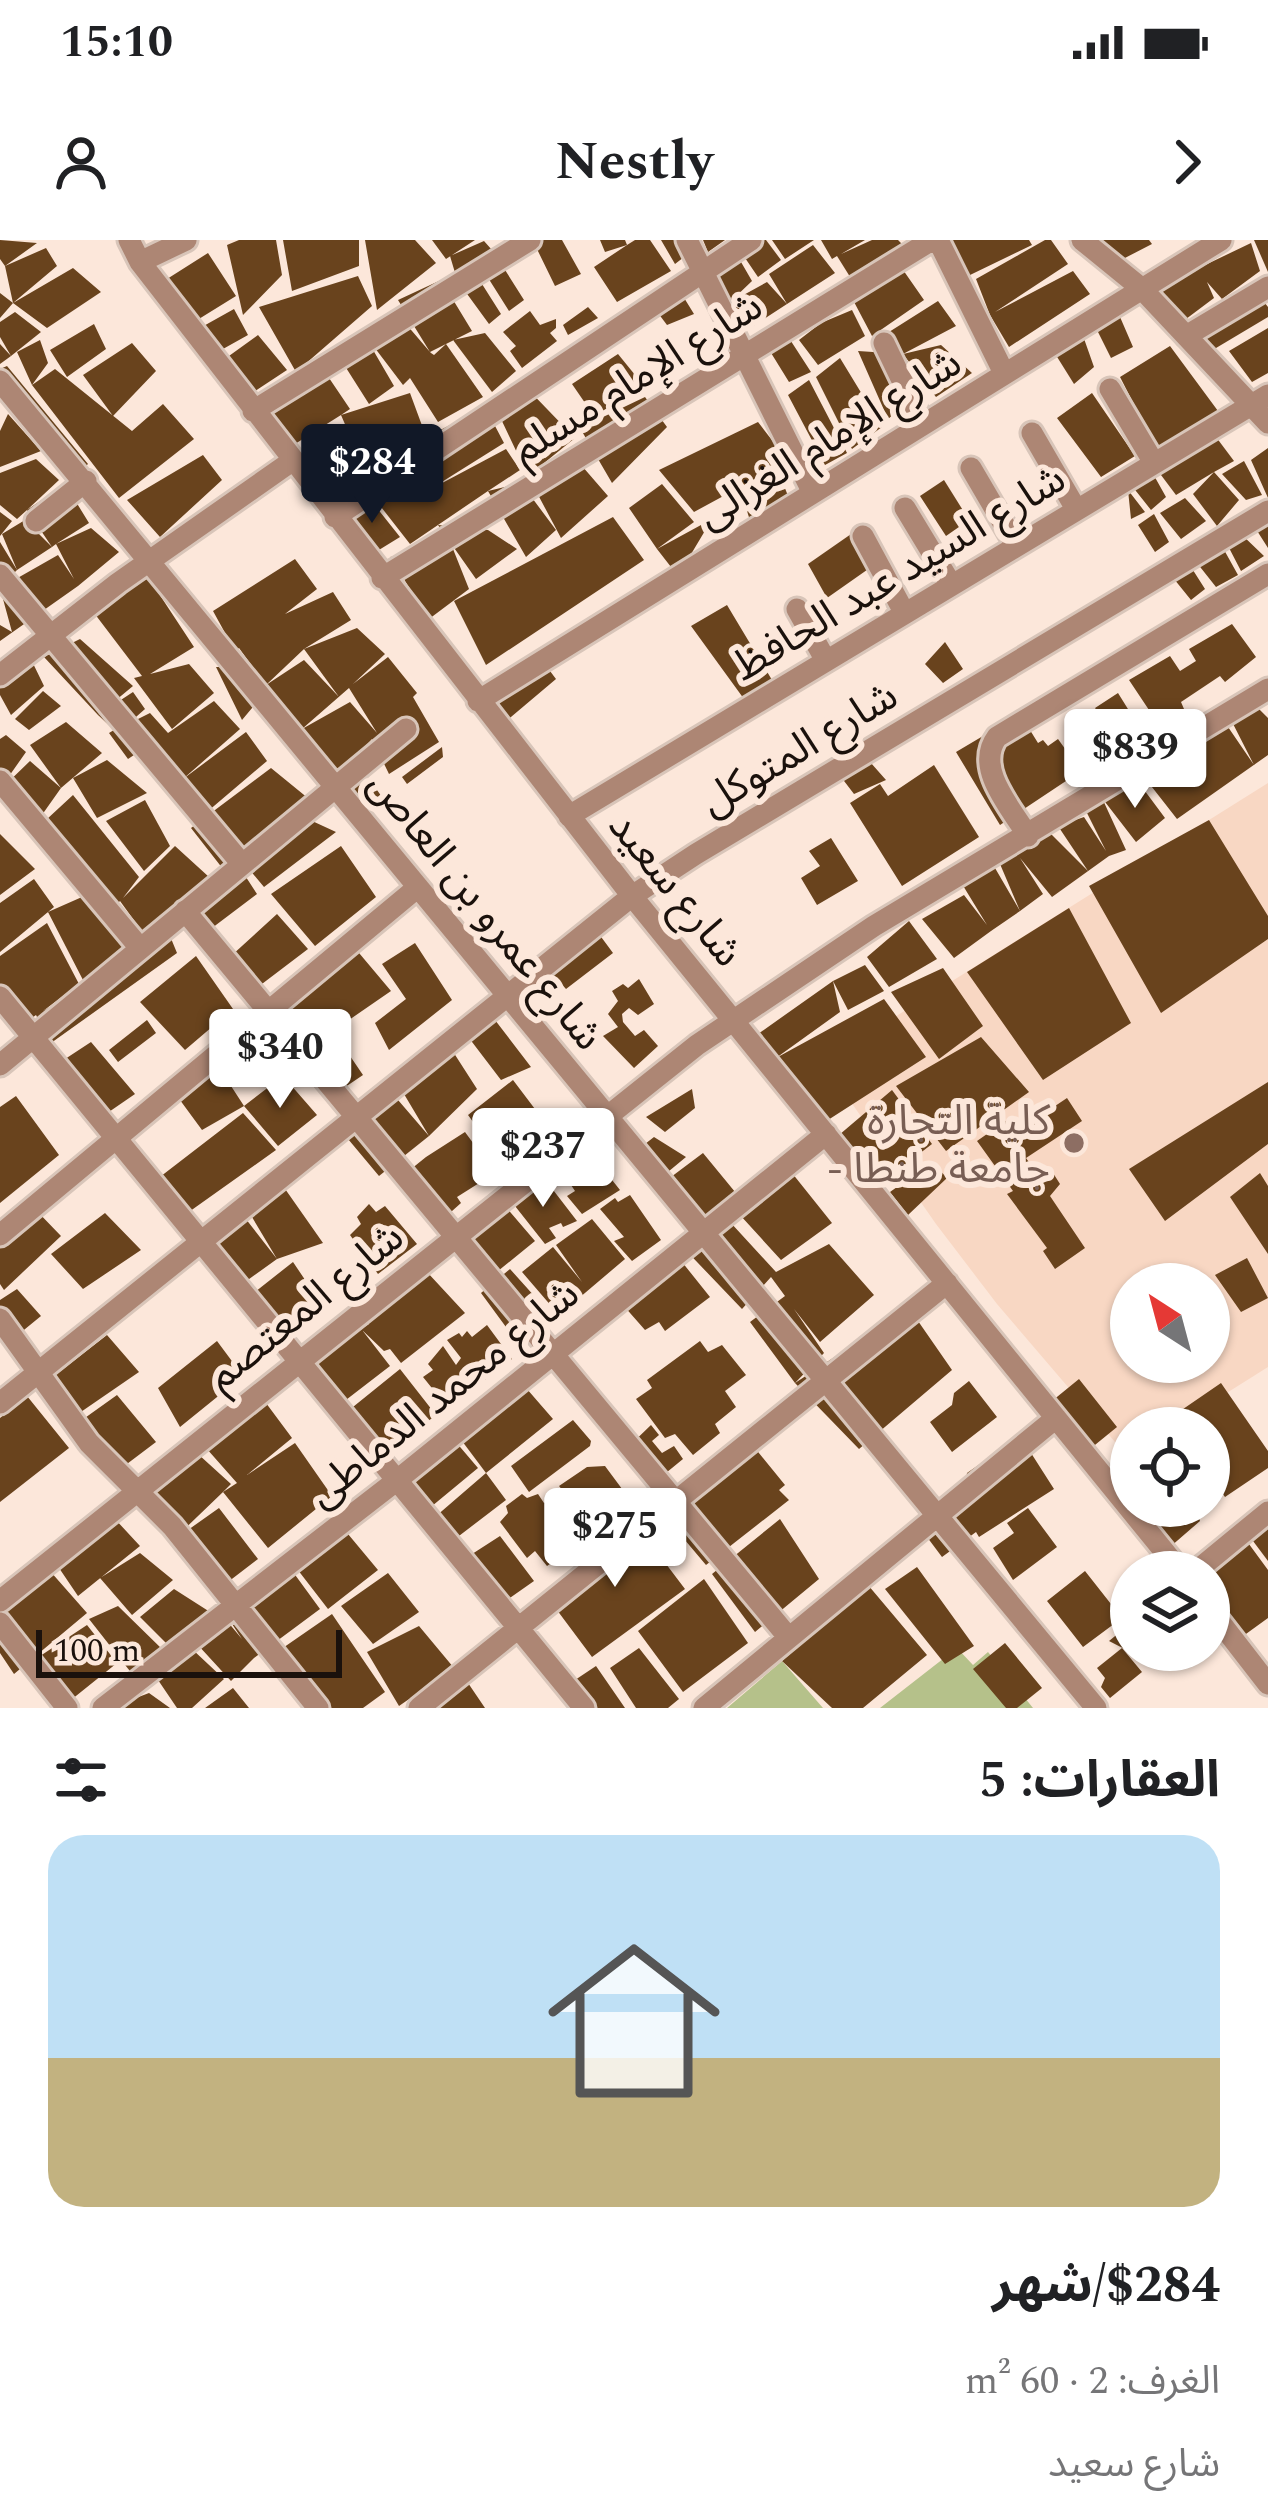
<!DOCTYPE html>
<html lang="ar">
<head>
<meta charset="utf-8">
<style>
  :root { --surface:#fff; --page:#f2f2f2; --text:#202124; --muted:#757577; --accent:#111827 }
  body { margin:0; font-family:Spectral,"Noto Sans Arabic",serif; background:var(--page); color:var(--text); direction:rtl; height:100vh; display:flex; flex-direction:column; font-size:45px; white-space:nowrap }
  * { box-sizing:border-box; margin:0 }
  p { font-size:39px; color:var(--muted) }
  .icon { flex:none; width:66px; height:66px; fill:none; stroke:currentColor; stroke-width:2; stroke-linecap:round; stroke-linejoin:round }
  .map { position:relative; height:1468px; overflow:hidden; direction:ltr }
  .side { display:flex; flex-direction:column; background:var(--surface); flex:1 }
  .side>* { flex:none }
  .needle { width:78px; rotate:324deg }
  .buttons { position:absolute; left:1110px; top:1023px; display:grid; gap:24px }
  .buttons a { display:grid; place-items:center; width:120px; height:120px; border-radius:50%; background:var(--surface); box-shadow:0 3px 9px #0004; font-size:60px }
  .scale { position:absolute; left:36px; bottom:30px; width:306px; box-sizing:border-box; padding-left:12px; border:6px solid #1a110c; border-top:0; font-size:33px; line-height:42px; white-space:nowrap; color:#1a110c; -webkit-text-stroke:9px #fce7da; paint-order:stroke }
  .price { position:absolute; translate:-50% -102px; padding:0 27px; border-radius:12px; background:#fff; color:#222; font-size:39px; line-height:78px; filter:drop-shadow(0 3px 6px #0008) }
  .price::after { content:''; position:absolute; left:50%; top:72px; width:36px; height:27px; margin-left:-18px; background:inherit; clip-path:polygon(0 0,100% 0,50% 100%) }
  .price.current { background:var(--accent); color:#fff }
  ul { padding:0; list-style:none }
  li { display:grid; align-content:center; gap:24px; height:636px; padding:0 48px }
  li span { display:grid; place-items:center; height:372px; border-radius:36px; color:#555 }
  li>.icon { margin-inline-start:auto }
  span .icon { width:216px; height:216px; fill:#fffc; stroke-width:1 }
  li b { font-size:51px }
  h2 { display:flex; justify-content:space-between; align-items:center; height:144px; padding:0 48px; font-size:51px }
  .status { display:flex; justify-content:space-between; align-items:center; height:84px; padding:0 60px; background:var(--surface); direction:ltr }
  .status svg { height:33px; fill:currentColor }
  header { display:flex; justify-content:space-between; align-items:center; height:156px; padding:0 48px; background:var(--surface); font-size:54px; font-weight:700 }
  .map>svg:first-child { display:block }
</style>
</head>
<body>
<div class="status"><b>15:10</b><svg viewBox="0 0 49 12"><path d="M0 12V9h3v3zM5 12V6h3v6zM10 12V3h3v9zM15 12V0h3v12zM26 1h20v11H26zM47 4h2v5h-2z"/></svg></div>
<header><svg class="icon" aria-label="forward" viewBox="0 0 24 24"><path d="M9 5l7 7-7 7"/></svg>Nestly<svg class="icon" aria-label="person" viewBox="0 0 24 24"><circle cx="12" cy="8" r="4"/><path d="M4 21q1-7 8-7t8 7"/></svg></header>
<div class="map">
<svg width="1268" height="1468" viewBox="0 0 1268 1468">
  <rect width="100%" height="100%" fill="#fce7da"/>
  <path fill="#f8d7c3" fill-rule="evenodd" d="M1268,543V1127L1171,1188H1131V1213L1127,1216L997,1064L936,984L823,822ZM1131,1044H1209V1122H1131Z"/>
  <path fill="#b5c18a" d="M957,1408L973,1425L988,1412L1033,1468H880Z
    M782,1421L823,1468H727Z"/>
  <path fill="#69431d" fill-rule="evenodd" d="M0,0L37,3L5,26L46,8L57,26L13,63L5,26L0,19Z
    M239,0H276L282,35L243,75L227,5Z
    M283,0H359V26L292,51Z
    M365,0H415L436,23L377,70Z
    M432,0H475L446,19Z
    M540,0H562L581,34L555,46L535,5Z
    M600,0H625L627,5L635,0H650L671,31L617,62L594,27L627,5L605,12Z
    M661,0H694L697,7L675,24Z
    M703,0H725L708,12Z
    M757,0H766L781,20L758,37L741,12Z
    M772,0H814L785,19Z
    M821,0H865L841,14L872,0H898L905,7L852,40L837,16L832,19Z
    M946,0H1029L1032,5L970,35Z
    M1045,0H1051L1068,24L995,72L1073,31L1090,54L1009,107L990,75L976,39Z
    M1101,0H1149L1152,4L1121,20Z
    M1254,0H1268V32Z
    M484,1L492,10L456,36L450,16Z
    M1251,3L1260,31L1222,59L1207,42L1214,58L1186,79L1149,49L1198,22L1201,27Z
    M813,5L835,33L787,64L769,34Z
    M208,13L236,56L194,82L167,39Z
    M500,22L524,60L509,71L485,33Z
    M741,22L752,41L729,63L767,42L787,64L738,96L712,32Z
    M901,27L924,60L872,96L853,60Z
    M73,28L101,52L47,88L13,63Z
    M475,33L501,74L489,84L462,47Z
    M358,36L372,66L296,132L259,67Z
    M441,40L472,91L446,104L483,157L438,182L410,138L403,145L362,91L394,70L430,112L431,113L434,115L446,104L430,112L398,60Z
    M1250,44L1268,67V77L1211,111L1187,85Z
    M678,48L694,74L667,85L652,65Z
    M0,53L13,63L0,78Z
    M938,61L956,86L903,114L941,105L972,133L936,157L903,114L924,149L888,179L858,111L903,114L889,92Z
    M588,67L598,78L568,95L563,85Z
    M234,69L248,95L214,114L200,88Z
    M852,70L865,96L818,125L799,100L821,83Z
    M1117,70L1133,107L1111,118L1095,86Z
    M530,71L540,85L556,79V88L550,93L557,101L522,128L510,111L516,106L503,92Z
    M15,72L41,92L11,116L0,124V104L11,116L0,97V82Z
    M94,84L106,109L67,137L50,110Z
    M1268,88V133L1252,142L1229,111Z
    M362,91L394,146L369,164L336,112Z
    M485,93L516,131L492,152L453,100Z
    M1082,93L1094,127L1074,144L1054,112Z
    M258,95L287,130L249,155L222,121Z
    M787,95L811,132L789,142L768,108Z
    M40,100L48,123L32,145L55,129L132,191L163,164L194,199L119,258L32,145L17,112Z
    M132,103L156,131L113,176L83,135Z
    M1170,106L1218,171L1157,209L1120,137Z
    M618,114L644,146L594,176L572,144Z
    M840,118L882,187L852,209L816,137Z
    M7,126L88,224L71,239L0,153V129Z
    M325,132L350,169L341,175L410,153L424,191L386,218L485,167L504,203L429,250L506,209L520,230L488,251L521,243L556,290L526,317L488,251L410,304L360,240L383,231L414,260L386,218L366,233L341,175L287,209L263,172Z
    M809,140L847,213L825,225L788,155Z
    M520,141L575,198L528,236L492,160Z
    M1092,153L1135,216L1101,237L1057,178Z
    M645,157L667,187L612,243L580,188Z
    M8,174L41,211L0,227V191Z
    M758,182L788,221L694,272L659,230Z
    M337,191L360,231L320,254L297,214Z
    M1213,193L1234,221L1214,232L1239,260L1217,286L1193,254L1214,232L1176,255L1158,231Z
    M1268,208V258L1251,220Z
    M569,211L608,256L561,298L528,236Z
    M203,215L222,240L160,297L127,260Z
    M36,219L59,240L27,270L65,244L89,283L56,304L91,288L119,312L78,346L0,401V385L12,392L0,348L58,315L74,339L56,304L52,307L27,270L17,279L0,265V233Z
    M1244,221L1262,255L1246,260L1222,234Z
    M777,228L792,266L753,290L742,255Z
    M1152,232L1166,257L1151,270L1132,246Z
    M944,240L969,280L946,296L920,256Z
    M662,244L694,282L657,309L629,268Z
    M1128,250L1145,272L1131,279Z
    M369,258L400,297L374,313L344,274Z
    M1185,258L1206,281L1181,299L1160,273Z
    M0,272L12,281L0,296Z
    M1154,274L1169,302L1155,312L1138,285Z
    M613,277L644,320L486,425L454,361Z
    M1268,278V308L1254,286Z
    M712,279L678,336L657,309Z
    M25,280L52,307L17,330L0,347V302L17,330L2,294Z
    M438,285L488,290L517,309L476,339Z
    M854,292L874,325L827,358L808,324Z
    M1240,293L1264,316L1241,331L1227,304Z
    M1223,308L1238,335L1216,347L1197,323Z
    M453,309L469,349L429,379L390,317Z
    M295,319L317,349L285,374L333,352L351,380L304,409L357,388L385,414L353,444L388,417L417,453L413,457L439,502L389,534L372,499L336,538L266,445L304,420L339,457L304,409L266,445L239,408L235,411L213,371ZM349,448L377,493L350,462L302,489Z
    M1191,327L1205,349L1191,360L1170,334Z
    M144,331L194,407L150,434L189,424L214,453L172,489L134,438L142,436L88,365Z
    M727,365L772,440L744,459L691,386Z
    M1232,384L1256,417L1225,442L1220,436L1181,462L1184,469L1159,485L1129,440L1170,416L1180,431L1196,421L1189,409Z
    M80,399L133,446L98,475L44,417Z
    M945,402L963,429L943,443L925,424Z
    M25,407L44,446L11,475L0,455V421Z
    M513,425L547,427L556,439L504,483L480,445Z
    M216,427H232L257,462L242,480Z
    M43,451L61,466L29,490L15,479Z
    M133,452L145,469L128,484L150,473L168,493L214,461L240,489L183,539L246,492L267,521L194,583L140,511L128,519L109,493L114,490L98,475Z
    M1118,453L1146,498L1108,522L1085,491L1102,478L1095,468Z
    M1254,464L1268,478V515L1177,579L1141,533L1206,500L1201,490L1226,484L1254,525L1228,474Z
    M1020,474L1038,503L1043,500L1048,506L1058,499L1081,531L1000,585L956,512Z
    M66,482L102,513L61,548L30,505Z
    M6,495L26,512L0,549V499Z
    M442,507L443,517L407,544L402,537Z
    M863,514L886,540L854,554L841,537Z
    M107,520L147,553L97,578L73,538Z
    M30,521L61,548L32,589L0,550Z
    M934,525L979,597L902,646L850,563L880,544L888,556Z
    M271,528L309,559L223,629L191,588Z
    M368,537L384,560L350,585L323,544Z
    M1139,543L1165,578L1136,602L1102,558Z
    M73,555L139,637L123,658L175,606L209,637L144,694L120,661L116,665L46,580Z
    M1102,558L1126,610L1109,616L1052,657L1020,618L1043,654L1020,671L991,691L954,718L922,679L964,655L987,685L962,644L995,628L1020,671L1000,624L1049,592L1088,631L1058,586L1084,577L1106,611L1085,569Z
    M145,560L170,606L144,631L106,581Z
    M310,580L336,592L264,647L249,629Z
    M1209,580L1268,676V699L1161,773L1089,646Z
    M0,594L35,629L0,655Z
    M831,598L858,641L817,665L801,638L820,626L809,611Z
    M341,606L376,657L315,706L271,654Z
    M244,634L257,654L212,688L197,662Z
    M34,639L54,667L0,712V663Z
    M82,657L125,707L83,740L48,672Z
    M1069,668L1131,783L1043,840L967,732Z
    M277,674L308,709L246,756L220,726Z
    M909,681L937,719L889,747L867,717Z
    M47,683L79,744L43,771L170,696L177,713L51,803L36,775L29,780L0,745V716Z
    M596,690L613,713L566,749L548,729Z
    M415,703L452,760L389,810L375,783L406,759L382,724Z
    M354,707L391,751L333,791L363,835L326,860L293,823L333,791L291,815L260,778Z
    M196,716L233,769L185,810L140,762Z
    M865,725L884,751L848,770L833,741Z
    M943,728L983,786L939,819L891,752Z
    M639,739L654,764L638,775L629,768L622,774L623,782L635,796L644,790L658,806L634,828L603,796L618,787L608,774L618,761L612,751L623,744L628,748Z
    M833,741L840,772L776,818L884,759L926,817L828,880L776,818L758,794Z
    M147,780L156,793L118,822L109,810Z
    M495,780L531,827L501,840L469,798Z
    M981,797L1029,852L946,911L896,846Z
    M91,802L135,854L103,876L59,823Z
    M450,807L477,849L429,896L401,849Z
    M209,812L244,866L202,890L166,841Z
    M283,836L317,875L278,906L244,866Z
    M513,840L541,877L495,912L468,875Z
    M1268,842V904L1165,981L1129,929Z
    M692,849L695,868L665,892L646,877Z
    M892,850L932,904L880,944L839,895Z
    M392,853L429,896L379,936L343,893Z
    M16,856L59,915L0,963V867Z
    M1067,858L1082,881L1026,918L1039,937L1048,931L1053,933L1060,944L1050,956L1085,1008L1055,1029L1043,1011L1047,1008L1007,954L1013,951L977,901L1007,880L1015,893Z
    M243,873L276,910L186,974L156,940Z
    M465,892L495,933L457,957L461,963L433,988L395,942L426,917Z
    M654,897L686,917L651,946L627,918Z
    M581,901L620,950L582,974L567,956L575,951L567,939L556,944L545,927Z
    M703,913L740,958L792,933L832,983L781,1020L729,963L719,970L776,1032L829,1004L874,1055L820,1102L794,1069L824,1113L795,1143L750,1082L785,1056L771,1037L742,1069L676,1000L706,978L671,937Z
    M932,922L947,938L908,975L890,952Z
    M1260,933L1268,946V1014L1230,957Z
    M547,942L577,981L563,987L561,983L549,988L556,998L545,1004L515,966L519,961L514,953Z
    M283,946L323,1003L277,1019L249,972Z
    M630,955L661,1000L632,1021L614,1001L624,997L600,969L615,958L618,962Z
    M369,964L376,972L385,966L417,1004L378,1034L350,995L361,984L357,977Z
    M505,966L535,1001L482,1044L453,1009Z
    M33,967L61,996L4,1050L0,1044V995Z
    M105,973L141,1010L83,1049L51,1014Z
    M242,974L277,1019L245,1042L208,1002Z
    M592,979L625,1019L559,1075L522,1032L553,1007L582,1042L556,1005Z
    M678,1017L710,1057L665,1091L659,1082L645,1090L623,1065Z
    M1247,1018L1268,1058L1241,1072L1215,1035Z
    M293,1022L326,1071L287,1101L251,1055Z
    M510,1029L554,1078L520,1106L481,1053Z
    M427,1032L465,1073L401,1123L390,1109L384,1111L361,1089L369,1084L365,1077Z
    M17,1049L41,1076L19,1094L0,1066V1060Z
    M909,1068L952,1130L859,1209L795,1143Z
    M487,1085L512,1119L448,1168L423,1137L433,1130L428,1124L443,1106L456,1125L461,1118L447,1100L459,1093L462,1097L467,1091L472,1097Z
    M359,1086L390,1126L342,1163L311,1122Z
    M107,1095L139,1132L75,1176L53,1137Z
    M217,1101L243,1136L180,1187L158,1148Z
    M700,1101L708,1112L722,1105L746,1135L725,1151L736,1167L715,1184L720,1193L693,1215L675,1194L665,1198L636,1159L652,1148L647,1140Z
    M400,1129L436,1175L386,1214L348,1171Z
    M1079,1139L1117,1187L1090,1209L1052,1161Z
    M520,1141L553,1179L486,1233L456,1193Z
    M969,1141L997,1177L952,1212L930,1182L952,1165L954,1153Z
    M1221,1143L1268,1211V1228L1225,1257L1209,1234V1188H1177L1170,1178Z
    M117,1155L156,1202L111,1236L75,1185Z
    M27,1156L69,1208L0,1262V1178Z
    M263,1159L292,1198L247,1235L295,1203L332,1256L268,1308L223,1252L171,1302L219,1268L258,1319L211,1355L139,1260L198,1214L231,1244L223,1252L237,1243L199,1200Z
    M573,1180L591,1201L590,1206L529,1252L511,1226Z
    M651,1185L659,1195L652,1201L662,1213L674,1206L683,1219L650,1246L622,1213Z
    M455,1201L478,1228L426,1271L404,1243Z
    M750,1202L785,1245L779,1250L789,1260L706,1325L657,1267Z
    M1031,1213L1054,1249L979,1297L976,1292L942,1317L915,1281L949,1256L962,1273L967,1233L993,1215Z
    M605,1226L628,1257L591,1284L559,1246L587,1227Z
    M486,1233L506,1260L455,1299L435,1277Z
    M522,1254L527,1258L538,1254L544,1263L552,1260L584,1300L547,1326L535,1311L527,1318L500,1282L508,1273L506,1266Z
    M1135,1266H1195L1200,1281L1170,1307Z
    M1028,1268L1057,1307L1013,1340L993,1308L1014,1293L1007,1283Z
    M333,1276L378,1330L328,1369L284,1312Z
    M115,1279L140,1306L78,1356L57,1325Z
    M780,1279L819,1339L755,1392L712,1334Z
    M635,1283L685,1349L592,1417L545,1354Z
    M1268,1283V1321L1250,1297Z
    M500,1296L534,1341L504,1362L469,1316Z
    M1246,1300L1268,1330V1378L1239,1399L1209,1359V1332Z
    M140,1313L173,1340L132,1375L100,1338Z
    M917,1327L974,1406L945,1424L885,1349Z
    M50,1331L87,1373L14,1434L0,1413V1353Z
    M1085,1331L1122,1378L1083,1407L1047,1361Z
    M293,1332L320,1369L254,1418L231,1441L197,1404L227,1381L242,1399L220,1366Z
    M388,1333L419,1372L373,1404L341,1366Z
    M704,1339L748,1403L683,1452L638,1391Z
    M868,1345L927,1415L863,1468H832L782,1421Z
    M174,1349L210,1372L170,1407L140,1377Z
    M118,1366L164,1411L133,1435L89,1379Z
    M332,1374L385,1452L363,1468H304L264,1421Z
    M1131,1383V1410H1162L1148,1421L1109,1401Z
    M87,1385L117,1423L61,1468H55L22,1428Z
    M419,1386L454,1428L399,1466L367,1412Z
    M1005,1403L1042,1448L1017,1468H1006L973,1429Z
    M639,1408L679,1459L668,1468H636L610,1428Z
    M1122,1408L1142,1432L1110,1458L1101,1447L1105,1438L1097,1428Z
    M192,1409L224,1439L192,1468H177L156,1437Z
    M596,1426L625,1468H588L569,1444Z
    M466,1440L485,1468H409Z
    M233,1448L249,1468H205Z
    M149,1453L170,1468H110Z"/>
  <g fill="none" stroke-linecap="round" stroke-linejoin="round">
    <g stroke="#d8c5b9" stroke-width="27">
      <path id="minor" d="M129,0L140,22L632,656L1181,1332
        M687,0L813,253
        M938,0L1004,133
        M1082,0L1141,48L1268,183
        M140,22L186,0
        M1186,96L1268,47
        M884,103L923,184
        M0,141L1096,1468
        M1110,149L1154,223
        M253,171L530,0
        M1032,193L1076,269
        M971,228L1016,305
        M905,268L951,344
        M335,277L751,0
        M36,281L86,241
        M863,296L904,372
        M0,335L242,624
        M382,338L932,0
        M797,369L825,419
        M0,435L118,343L292,221
        M478,461L1221,0
        M0,541L140,708
        M569,576L1268,155
        M1028,596C1011,568 974,528 997,497L1268,334
        M185,671L789,1398
        M0,757L584,1468
        M0,825L406,489
        M0,995L418,647
        M0,1079L89,1203L172,1286L318,1468
        M0,1163L632,656L696,614L1268,271
        M1195,1332L1268,1272
        M0,1361L697,805L874,686L1268,449
        M1209,1368L1268,1444
        M0,1383L67,1468
        M103,1468L396,1241L826,894
        M419,1468L947,1043
        M704,1468L1056,1178"/>
    </g>
    <use href="#minor" stroke="#ad8674" stroke-width="21"/>
  </g>
  <circle fill="#8d6e63" stroke="#fce7da" stroke-width="4.5" cx="1074" cy="903" r="12"/>
  <g text-anchor="middle" stroke-width="12" stroke-linejoin="round" paint-order="stroke">
    <g font-size="42" fill="#1a110c" stroke="#fce7da">
      <text transform="translate(636 136) rotate(-32)" y="15">شارع الإمام مسلم</text>
      <text transform="translate(828 197) rotate(-32)" y="15">شارع الإمام الغزالى</text>
      <text transform="translate(898 331) rotate(-31)" y="15">شارع السيد عبد الحافظ</text>
      <text transform="translate(798 507) rotate(-31)" y="15">شارع المتوكل</text>
      <text transform="translate(677 648) rotate(51)" y="15">شارع سعيد</text>
      <text transform="translate(487 669) rotate(51)" y="15">شارع عمرو بن العاص</text>
      <text transform="translate(304 1065) rotate(-39)" y="15">شارع المعتصم</text>
      <text transform="translate(442 1152) rotate(-39)" y="15">شارع محمد الدماطى</text>
    </g>
    <g font-size="42" fill="#785e54" stroke="#fce7da" text-anchor="end">
      <text x="1050" y="894">كلية التجارة<tspan x="1050" dy="48">- جامعة طنطا</tspan></text>
    </g>
  </g>
</svg>
<div class="buttons">
<a><svg class="needle" viewBox="-14 -14 28 28"><path d="M0-13l5 13h-10z" fill="#e53935"/><path d="M0 13l5-13h-10z" fill="#757577"/></svg></a>
<a><svg class="icon" aria-label="locate" viewBox="0 0 24 24"><circle cx="12" cy="12" r="6"/><path d="M12 2v4M12 18v4M2 12h4M18 12h4"/></svg></a>
<a><svg class="icon" aria-label="layers" viewBox="0 0 24 24"><path d="M12 4l9 5-9 5-9-5zM3 14l9 5 9-5"/></svg></a>
</div>
<div class="scale">100 m</div>
<b class="price current" style="left:372px;top:286px">$284</b>
<b class="price" style="left:1135px;top:571px">$839</b>
<b class="price" style="left:280px;top:871px">$340</b>
<b class="price" style="left:543px;top:970px">$237</b>
<b class="price" style="left:615px;top:1350px">$275</b>
</div>
<section class="side">
<h2>العقارات: 5<svg class="icon" aria-label="filters" viewBox="0 0 24 24"><path d="M4 7h16M4 17h16"/><circle cx="9" cy="7" r="2"/><circle cx="15" cy="17" r="2"/></svg></h2>
<ul>
<li><span style="background:linear-gradient(#bfe0f5 60%,#c2b280 0)"><svg class="icon" aria-label="home" viewBox="0 0 24 24"><path d="M3 11l9-7 9 7M6 9v11h12V9"/></svg></span><div><b>$284/شهر</b><p>الغرف: 2 · 60 m²</p><p>شارع سعيد</p></div></li>
</ul>
</section>
</body>
</html>
